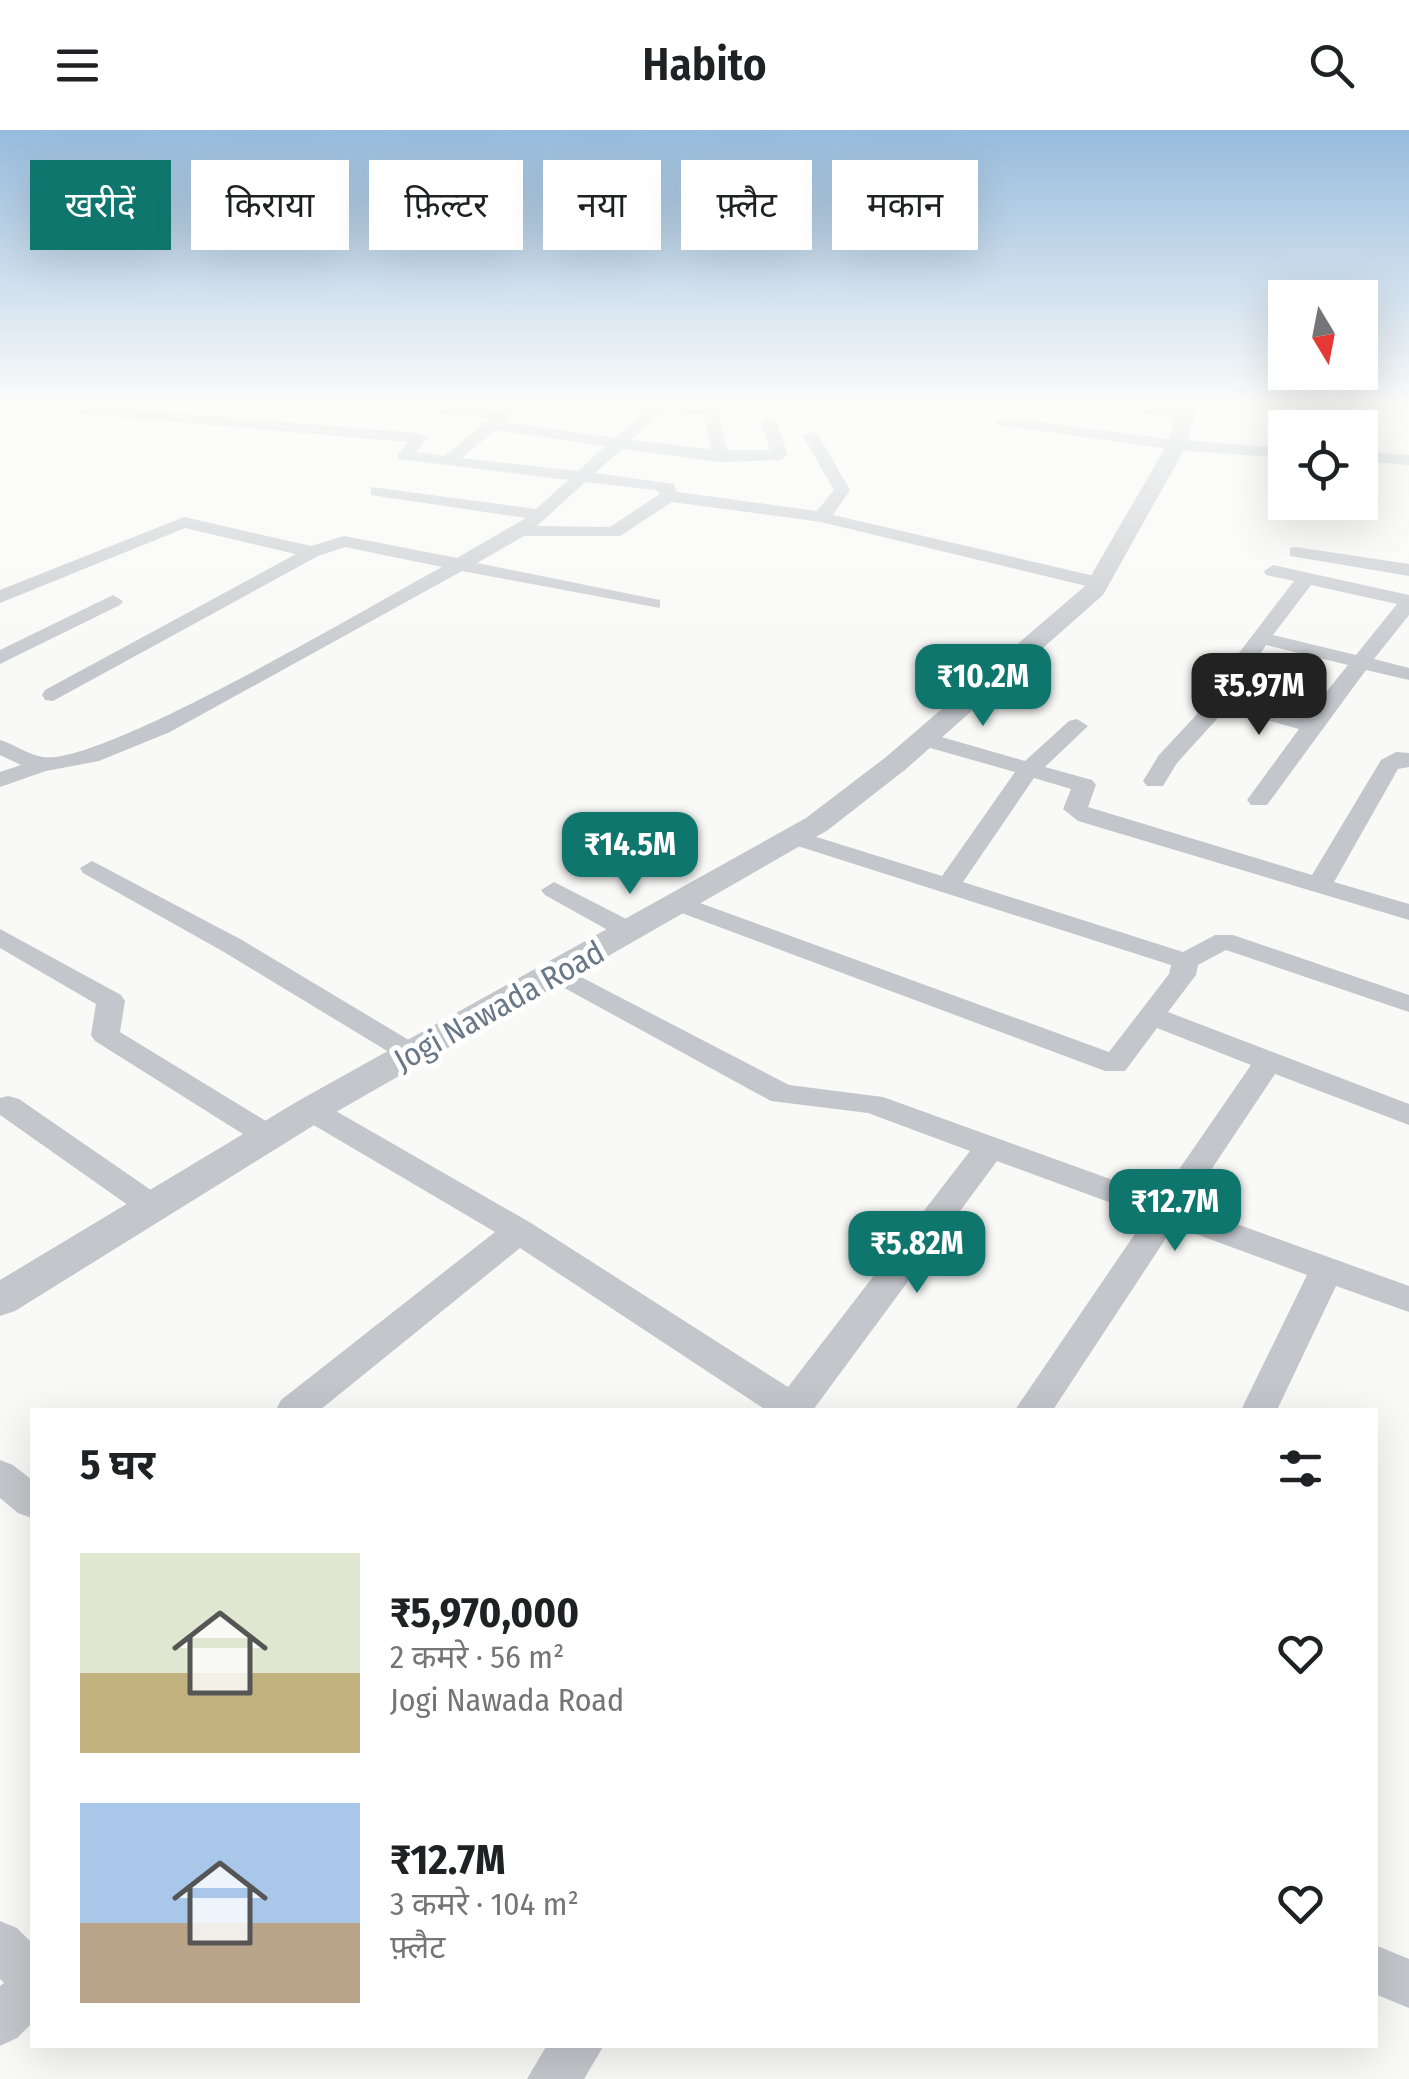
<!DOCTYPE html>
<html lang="hi">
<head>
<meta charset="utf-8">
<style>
  :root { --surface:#fff; --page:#f6f6f6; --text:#202124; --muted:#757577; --accent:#0f766e }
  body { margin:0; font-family:"Fira Sans Condensed","Noto Sans Devanagari",sans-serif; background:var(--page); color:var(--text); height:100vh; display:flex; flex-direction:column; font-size:38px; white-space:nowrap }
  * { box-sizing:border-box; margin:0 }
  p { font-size:32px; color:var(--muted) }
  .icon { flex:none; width:55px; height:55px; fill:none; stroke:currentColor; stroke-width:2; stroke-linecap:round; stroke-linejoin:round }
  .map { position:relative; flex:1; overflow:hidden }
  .details { position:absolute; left:30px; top:1278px; width:1348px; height:640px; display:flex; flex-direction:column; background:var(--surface); border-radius:0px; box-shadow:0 10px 40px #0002 }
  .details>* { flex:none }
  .hud { position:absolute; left:30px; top:30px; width:1350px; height:90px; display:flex; gap:20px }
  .needle { width:65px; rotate:170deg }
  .buttons { position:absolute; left:1268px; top:150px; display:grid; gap:20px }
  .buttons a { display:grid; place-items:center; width:110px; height:110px; border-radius:0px; background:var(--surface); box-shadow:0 10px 40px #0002; font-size:50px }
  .price { position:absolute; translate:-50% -85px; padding:0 22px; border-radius:20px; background:var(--accent); color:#fff; font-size:32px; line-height:65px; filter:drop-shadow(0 2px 5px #0008) }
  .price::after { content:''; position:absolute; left:50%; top:60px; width:30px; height:22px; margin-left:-15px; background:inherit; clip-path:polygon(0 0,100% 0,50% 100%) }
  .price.selected { background:#222; color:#fff }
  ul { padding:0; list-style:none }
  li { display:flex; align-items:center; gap:30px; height:250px; padding:0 50px }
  li span { display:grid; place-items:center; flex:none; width:280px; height:200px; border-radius:0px; color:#555 }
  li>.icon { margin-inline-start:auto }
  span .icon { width:120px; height:120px; fill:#fffc; stroke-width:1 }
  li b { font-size:42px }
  h2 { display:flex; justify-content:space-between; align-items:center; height:120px; padding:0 50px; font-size:42px }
  .pill { padding:0 35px; border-radius:0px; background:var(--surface); box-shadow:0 10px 40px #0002; font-size:35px; line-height:90px }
  .pill.selected { background:var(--accent); color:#fff }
  header { display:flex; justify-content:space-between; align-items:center; height:130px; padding:0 50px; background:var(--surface); font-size:45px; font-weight:600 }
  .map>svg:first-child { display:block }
</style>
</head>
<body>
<header><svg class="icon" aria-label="menu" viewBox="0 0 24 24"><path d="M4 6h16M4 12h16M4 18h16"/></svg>Habito<svg class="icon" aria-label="search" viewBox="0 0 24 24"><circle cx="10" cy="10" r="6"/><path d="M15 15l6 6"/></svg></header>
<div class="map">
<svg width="1409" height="1949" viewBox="0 0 1409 1949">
  <rect width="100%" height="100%" fill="#f9f9f7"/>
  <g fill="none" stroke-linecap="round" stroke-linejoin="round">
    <path fill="#c3c6cb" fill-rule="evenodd" d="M0,273H59L420,303L428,308L416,322L444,326L490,289L380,278L373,273H424L500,281L509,273H525L505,292L615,308L644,282L562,278L554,273L710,276L718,281L727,320H770L760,291L768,286L776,291L788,325L780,330L719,332L622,319L595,343L674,354L677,362L817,381L834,360L803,306L811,301L819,306L850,360L833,385L1099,447L1108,453L1099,459L821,392L672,372L620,406H524L477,433L660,470V478L462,441L170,602L99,631L46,641L0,657V642L21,635L0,625V610C14,614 28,625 43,627C102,636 375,473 442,437L345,417L318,426L53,571L45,570L42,565L45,560L296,424L185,398L0,473V460L184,387L311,416L344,406L457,428L526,388L377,366L371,365V357L536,379L568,350L399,329L397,326L408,312L7,278ZM661,283L704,285L711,319L631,310ZM495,300L605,316L578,341L462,328ZM585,352L656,360L660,364L610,397L537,396Z
      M898,273H934C926,280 906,280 898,273Z
      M1092,273H1132L1186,280L1194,285L1186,290L1100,278Z
      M1316,273H1332L1324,282L1323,298H1307L1308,281Z
      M1003,287L1176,310L1285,318V328L1176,320L998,295L995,292Z
      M1360,321L1409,325V335L1360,331Z
      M1296,417L1409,434V446L1290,426V418Z
      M1273,435L1409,465V485L1374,529L1409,538V550L1366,540L1267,675H1251L1247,670L1299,599L1226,579L1177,633L1163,656H1147L1143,651L1159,625L1212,568L1235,528L1294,451L1266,445L1264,441ZM1311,455L1397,474L1356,525L1273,505ZM1266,515L1348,535L1306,587L1233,568Z
      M113,465L123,471L120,475L0,534V520Z
      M1077,589L1088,596L1045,637L1092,650L1096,655L1088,677L1312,745L1381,630L1396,622L1409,623V637L1398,639L1334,752L1409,774V790L1078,691L1063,679L1071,659L1034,648L963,752L1183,822L1215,805H1233L1409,865V882L1226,820L1198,835L1196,845L1168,882L1409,974V995L1275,944L1187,1076L1409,1156V1182L1336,1156L1277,1280H1241L1307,1145L1174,1096L1053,1280H1015L1147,1086L997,1031L813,1280H766L520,1118L320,1280H276L281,1270L495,1102L300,987L296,980L300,973H322L531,1093L788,1257L970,1021L868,983L771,971L548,849L544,843L558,835L789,955L883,967L1160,1067L1251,935L1157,898L1125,941H1105L671,779L667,774L680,766L689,769L1109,922L1169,844L1171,835L785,712L782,707L794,700L942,746L1015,642L916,614L913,609L916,604L924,602L1025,631L1069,591Z
      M92,731L242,810L422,918L426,924L422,930H402L224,822L83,743L80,738Z
      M554,752L640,796L644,802L640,808H622L545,765L541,760Z
      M0,799L121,865L125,871L120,902L279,999L283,1006L279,1013L268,1016L257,1013L95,911L91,905L96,874L0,818Z
      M8,966L19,969L164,1069L169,1077L164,1085L153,1088L142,1085L0,985V968Z
      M0,1330L13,1335L32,1350V1388L18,1383L0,1368Z
      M0,1791L17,1798L32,1813V1893L17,1908L0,1916V1856L4,1853L0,1849Z
      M1375,1815L1409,1829V1878L1375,1864Z
      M547,1915H604L584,1949H527Z"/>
    <path fill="#c3c6cb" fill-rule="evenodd" d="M1181,273H1199L1185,318L1103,465L906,639L828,700L324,989L15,1181L0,1186V1150L298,971L806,688L886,627L1085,456L1165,318Z"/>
  </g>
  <linearGradient id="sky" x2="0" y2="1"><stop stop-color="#96bbdc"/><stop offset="0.5" stop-color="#fcfcfb"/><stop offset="1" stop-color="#fcfcfb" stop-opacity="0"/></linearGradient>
  <rect width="1409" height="546" fill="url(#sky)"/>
  <g text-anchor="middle" stroke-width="10" stroke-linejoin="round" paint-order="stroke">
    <g font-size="32" fill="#697888" stroke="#fff">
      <text transform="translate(499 876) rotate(-29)" y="11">Jogi Nawada Road</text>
    </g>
  </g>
</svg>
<div class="buttons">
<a><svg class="needle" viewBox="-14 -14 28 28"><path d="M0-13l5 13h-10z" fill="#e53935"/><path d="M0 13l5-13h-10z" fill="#757577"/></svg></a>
<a><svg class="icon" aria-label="locate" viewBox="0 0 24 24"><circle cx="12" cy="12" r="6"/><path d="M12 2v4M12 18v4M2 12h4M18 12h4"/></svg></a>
</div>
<b class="price" style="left:983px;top:599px">₹10.2M</b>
<b class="price selected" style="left:1259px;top:608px">₹5.97M</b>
<b class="price" style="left:630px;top:767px">₹14.5M</b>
<b class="price" style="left:1175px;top:1124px">₹12.7M</b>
<b class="price" style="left:917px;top:1166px">₹5.82M</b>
<div class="hud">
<a class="pill selected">खरीदें</a>
<a class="pill">किराया</a>
<a class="pill">फ़िल्टर</a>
<a class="pill">नया</a>
<a class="pill">फ़्लैट</a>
<a class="pill">मकान</a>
</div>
<section class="details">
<h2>5 घर<svg class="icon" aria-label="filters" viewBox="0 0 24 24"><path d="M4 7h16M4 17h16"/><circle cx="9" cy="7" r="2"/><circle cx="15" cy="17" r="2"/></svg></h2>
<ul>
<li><span style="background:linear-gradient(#dfe7d0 60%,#c2b280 0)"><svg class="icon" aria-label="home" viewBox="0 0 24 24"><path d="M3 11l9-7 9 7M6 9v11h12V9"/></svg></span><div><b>₹5,970,000</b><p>2 कमरे · 56 m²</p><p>Jogi Nawada Road</p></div><svg class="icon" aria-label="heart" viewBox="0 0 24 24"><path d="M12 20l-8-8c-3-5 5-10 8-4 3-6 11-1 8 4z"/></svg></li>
<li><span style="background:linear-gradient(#a9c7e8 60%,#b9a48a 0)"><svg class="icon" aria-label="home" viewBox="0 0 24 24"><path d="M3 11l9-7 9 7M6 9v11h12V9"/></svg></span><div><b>₹12.7M</b><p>3 कमरे · 104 m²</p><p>फ़्लैट</p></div><svg class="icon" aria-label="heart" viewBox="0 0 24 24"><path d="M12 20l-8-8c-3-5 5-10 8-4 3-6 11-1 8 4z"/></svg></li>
</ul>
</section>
</div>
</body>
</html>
